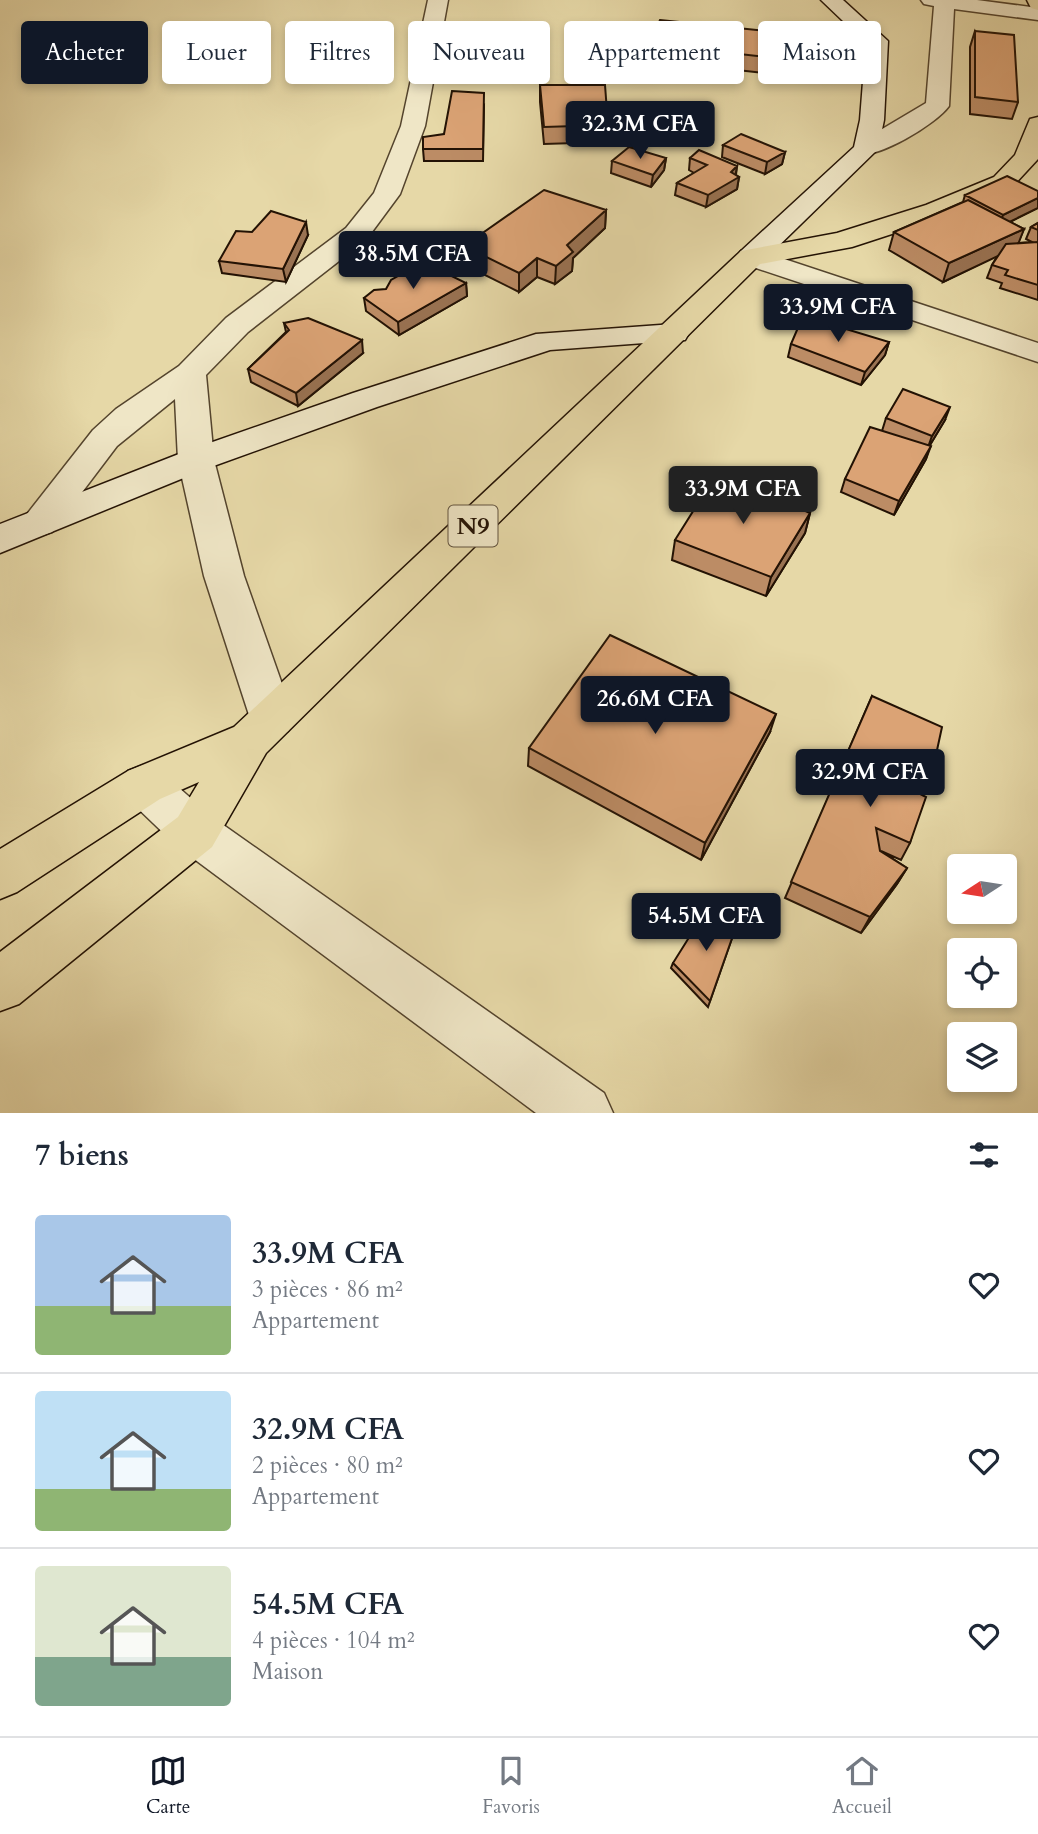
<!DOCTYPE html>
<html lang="fr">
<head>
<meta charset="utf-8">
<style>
  :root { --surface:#fff; --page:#f6f6f7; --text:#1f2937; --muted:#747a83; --line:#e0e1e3; --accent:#111827 }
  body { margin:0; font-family:Cardo,serif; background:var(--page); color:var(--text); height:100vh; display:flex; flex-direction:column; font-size:26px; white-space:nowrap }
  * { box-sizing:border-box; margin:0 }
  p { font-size:23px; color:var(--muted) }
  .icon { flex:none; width:38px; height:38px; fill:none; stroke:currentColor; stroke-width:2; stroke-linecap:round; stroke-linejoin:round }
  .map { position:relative; height:1113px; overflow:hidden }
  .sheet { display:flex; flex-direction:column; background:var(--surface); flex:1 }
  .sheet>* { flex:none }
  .guide { position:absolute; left:21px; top:21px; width:998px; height:63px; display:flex; gap:14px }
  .needle { width:46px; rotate:258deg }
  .buttons { position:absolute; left:947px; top:854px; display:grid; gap:14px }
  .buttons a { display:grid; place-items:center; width:70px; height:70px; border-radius:7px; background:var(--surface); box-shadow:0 4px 10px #0003; font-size:35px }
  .price { position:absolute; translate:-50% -60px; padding:0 16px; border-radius:7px; background:var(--accent); color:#fff; font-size:23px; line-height:46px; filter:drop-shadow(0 2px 4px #0008) }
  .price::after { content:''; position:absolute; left:50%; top:42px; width:21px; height:16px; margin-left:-10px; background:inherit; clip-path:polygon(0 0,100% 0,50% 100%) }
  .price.current { background:#222; color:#fff }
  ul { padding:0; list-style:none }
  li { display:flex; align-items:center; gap:21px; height:175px; padding:0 35px }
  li+li { border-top:2px solid var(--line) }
  li span { display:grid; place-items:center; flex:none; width:196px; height:140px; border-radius:7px; color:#555 }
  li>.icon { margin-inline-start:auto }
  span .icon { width:84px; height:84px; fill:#fffc; stroke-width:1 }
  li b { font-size:30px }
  h2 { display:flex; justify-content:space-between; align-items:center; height:84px; padding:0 35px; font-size:30px }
  .pill { padding:0 24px; border-radius:7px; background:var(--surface); box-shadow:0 4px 10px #0003; font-size:24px; line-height:63px }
  .pill.current { background:var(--accent); color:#fff }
  .menu { display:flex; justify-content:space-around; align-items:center; height:98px; border-top:2px solid var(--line); background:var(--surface); font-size:19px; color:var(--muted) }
  .menu a { display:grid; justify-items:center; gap:4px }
  .menu .current { color:var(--accent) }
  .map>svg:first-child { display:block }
</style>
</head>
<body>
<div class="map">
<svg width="1038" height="1113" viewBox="0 0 1038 1113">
  <rect width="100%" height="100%" fill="#e6d8a7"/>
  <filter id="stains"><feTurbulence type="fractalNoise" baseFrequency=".00286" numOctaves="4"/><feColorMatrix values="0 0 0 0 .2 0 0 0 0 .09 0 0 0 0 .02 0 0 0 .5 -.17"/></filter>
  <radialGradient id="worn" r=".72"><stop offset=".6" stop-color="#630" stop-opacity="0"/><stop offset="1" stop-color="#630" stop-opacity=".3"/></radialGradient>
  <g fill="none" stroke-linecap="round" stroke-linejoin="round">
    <g stroke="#54442d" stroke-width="3">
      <path id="street" d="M428,0H448L425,126L400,194L366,240L248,332L206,375L214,460L244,576L294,718L288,731L272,736L256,731L250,718L204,576L178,460L175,399L117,446L52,532L39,536L26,532L20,523L93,430L116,409L179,366L226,318L346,228L374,193L401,126Z
        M921,0H977L1038,8V20L954,9L949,106C936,124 878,159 857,154L854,149L857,144L926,103L934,6L924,4Z
        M751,248L1038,343V362L741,263L737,257L741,251Z
        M144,765L160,771L212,817L604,1093L613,1113H536L178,847L128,799L121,785L128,771Z"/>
    </g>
    <g stroke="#231204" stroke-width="3">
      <path id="secondary" d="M821,0H843L888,41L884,120L878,149L761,263L751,266L741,263L737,257L741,251L854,147L860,120L866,43Z
        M674,324L685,326L689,333L685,340L550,350L377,407L208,468L0,553V524L184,452L353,393L536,334Z"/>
    </g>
    <g stroke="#231204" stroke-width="3">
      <path id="highway" d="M1027,0H1038V10L1031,8Z
        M1038,117V159L1012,187L944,217L852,247L760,264L266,753L212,847L19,1004L0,1011V952L178,817L199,782L160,799L17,892L0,899V849L128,771L234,727L741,251L837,233L926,205L994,177L1015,155L1030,119Z"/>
    </g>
    <use href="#street" fill="#efe6c6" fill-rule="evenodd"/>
    <use href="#secondary" fill="#efe6c6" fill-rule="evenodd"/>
    <use href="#highway" fill="#e6d8a7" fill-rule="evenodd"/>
  </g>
  <path fill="#bc8c65" stroke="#231204" stroke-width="2" d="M975,31L1018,102L1012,119L970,114V47Z
    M649,44L772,48L765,73L647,60Z
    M540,85L608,125L607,142L544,144L540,102Z
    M484,105L483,161H424L423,149Z
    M723,145L785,152L782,164L765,174L722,157Z
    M666,158L664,170L651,187L611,173L612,161Z
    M690,158L737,166L736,175L739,177L737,189L706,207L675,195L677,183L694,173L689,170Z
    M965,195L1038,208L1010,222L1024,229L1018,243L1032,242L1026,239L1031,227L1038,223V300L1000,288L1002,283L987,278L992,265L998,255L943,282L889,250L894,232L963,202Z
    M606,210L605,228L573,258L572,271L555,284L537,277L519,292L465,265L464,246Z
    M252,232L308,235L286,282L222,273L219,261Z
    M466,283L467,296L399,335L366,311L364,298Z
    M284,323L363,353L298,406L251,382L248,369L286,332Z
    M889,342L885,355L861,385L788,357L791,344Z
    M886,418L945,420L930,445L926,459L894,515L841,492L845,479L882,431Z
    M810,513L805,533L766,596L672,560L675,540Z
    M872,696L931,778L923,795L910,843L901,860L881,851L907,868L897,884L861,933L785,898Z
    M770,732L701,860L528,766L529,748Z
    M737,924L708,1007L671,968L673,963Z"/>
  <path fill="#997252" stroke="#231204" stroke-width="2" d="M775,32L772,48L765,73L767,57Z
    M785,152L782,164L765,174L767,162Z
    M666,158L664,170L651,187L653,175Z
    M737,166L735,178L739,177L737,189L706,207L708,195Z
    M1038,198V208L999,227L1003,215Z
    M606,210L605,228L573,258L572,271L555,284L556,266L567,245Z
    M306,222L308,235L286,282L283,269Z
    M1024,229L1017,247L943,282L949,263Z
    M537,258V277L519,292V273Z
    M466,283L467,296L399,335L398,322Z
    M362,340L363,353L298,406L296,393Z
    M889,342L885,355L861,385L865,372Z
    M950,407L945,420L927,450L932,436Z
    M931,446L926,459L894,515L899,501Z
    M810,513L805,533L766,596L771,577Z
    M776,714L770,732L701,860L705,843Z
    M907,868L897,884L861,933L870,917Z"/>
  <path fill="#dba375" stroke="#231204" stroke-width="2" d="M660,20L775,32L767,57L649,44Z
    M975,31L1014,35L1018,102L975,97Z
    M540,85H605L608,125L544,127Z
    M452,91L484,93L483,149H423V137L444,134Z
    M741,134L785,152L767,162L723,145Z
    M629,147L666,158L653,175L612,161Z
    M699,150L737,166L731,172L739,177L708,195L677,183L707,165L690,158Z
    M1007,176L1038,191V198L1003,215L965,195Z
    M544,190L606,210L567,245L573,252L556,266L537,258L519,273L464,246Z
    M968,200L1024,229L949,263L894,232Z
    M271,211L306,222L283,269L219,261L236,231L252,232Z
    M1038,223V230L1031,227Z
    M1038,242V285L1005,275L1008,270L992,265L1006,244Z
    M423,262L466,283L398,322L364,298L374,290L386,289L391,280Z
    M803,316L889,342L865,372L791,344Z
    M308,318L362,340L296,393L248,369L289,330L284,323Z
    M903,389L950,407L932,436L886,418Z
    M870,427L931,446L899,501L845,479Z
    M717,473L810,513L771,577L675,540Z
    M610,635L776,714L705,843L529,748Z
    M872,696L942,727L931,778L908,769L903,785L926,797L910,843L876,828L880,851L907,868L870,917L791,882Z
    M705,912L737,924L710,1001L673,963Z"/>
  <g text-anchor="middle" stroke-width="5" stroke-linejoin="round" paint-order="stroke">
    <rect fill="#efe6c6" stroke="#60523e" stroke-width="2" x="448.5" y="505.5" width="49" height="41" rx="5"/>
    <g font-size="24" font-weight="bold" fill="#231204">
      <text x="473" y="534">N9</text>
    </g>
  </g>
  <rect width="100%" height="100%" filter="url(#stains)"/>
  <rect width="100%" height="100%" fill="url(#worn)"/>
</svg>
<div class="buttons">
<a><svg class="needle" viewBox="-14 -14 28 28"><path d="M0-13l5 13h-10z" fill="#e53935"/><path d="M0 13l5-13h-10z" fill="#747a83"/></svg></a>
<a><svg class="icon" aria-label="locate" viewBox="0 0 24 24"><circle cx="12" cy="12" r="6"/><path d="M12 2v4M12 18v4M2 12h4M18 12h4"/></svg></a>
<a><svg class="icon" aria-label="layers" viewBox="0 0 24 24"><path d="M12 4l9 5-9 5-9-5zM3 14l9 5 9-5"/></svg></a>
</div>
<b class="price" style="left:640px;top:161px">32.3M CFA</b>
<b class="price" style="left:413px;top:291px">38.5M CFA</b>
<b class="price" style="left:838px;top:344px">33.9M CFA</b>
<b class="price current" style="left:743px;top:526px">33.9M CFA</b>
<b class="price" style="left:655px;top:736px">26.6M CFA</b>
<b class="price" style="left:870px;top:809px">32.9M CFA</b>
<b class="price" style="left:706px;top:953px">54.5M CFA</b>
<div class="guide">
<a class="pill current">Acheter</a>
<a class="pill">Louer</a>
<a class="pill">Filtres</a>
<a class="pill">Nouveau</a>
<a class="pill">Appartement</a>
<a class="pill">Maison</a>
</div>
</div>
<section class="sheet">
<h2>7 biens<svg class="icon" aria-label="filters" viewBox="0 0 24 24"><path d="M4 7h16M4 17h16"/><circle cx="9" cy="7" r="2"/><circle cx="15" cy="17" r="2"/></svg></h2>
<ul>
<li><span style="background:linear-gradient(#a9c7e8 65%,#8fb573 0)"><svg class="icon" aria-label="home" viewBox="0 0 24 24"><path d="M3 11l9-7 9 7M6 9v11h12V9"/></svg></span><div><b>33.9M CFA</b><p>3 pièces · 86 m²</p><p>Appartement</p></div><svg class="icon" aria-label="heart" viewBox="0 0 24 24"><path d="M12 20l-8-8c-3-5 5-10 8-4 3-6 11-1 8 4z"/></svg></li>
<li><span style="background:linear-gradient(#bfe0f5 70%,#8fb573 0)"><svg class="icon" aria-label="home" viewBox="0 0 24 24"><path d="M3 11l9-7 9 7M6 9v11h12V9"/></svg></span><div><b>32.9M CFA</b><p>2 pièces · 80 m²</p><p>Appartement</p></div><svg class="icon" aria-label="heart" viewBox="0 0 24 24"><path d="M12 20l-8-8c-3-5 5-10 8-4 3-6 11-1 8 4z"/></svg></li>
<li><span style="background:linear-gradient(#dfe7d0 65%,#7fa58c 0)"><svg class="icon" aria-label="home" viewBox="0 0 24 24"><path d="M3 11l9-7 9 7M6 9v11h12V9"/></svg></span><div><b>54.5M CFA</b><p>4 pièces · 104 m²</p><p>Maison</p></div><svg class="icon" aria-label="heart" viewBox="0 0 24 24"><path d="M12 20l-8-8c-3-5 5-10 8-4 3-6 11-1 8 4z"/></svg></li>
</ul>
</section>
<nav class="menu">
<a class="current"><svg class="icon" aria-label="map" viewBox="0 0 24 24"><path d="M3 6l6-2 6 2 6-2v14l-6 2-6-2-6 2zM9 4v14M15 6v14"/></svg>Carte</a>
<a><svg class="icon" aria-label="saved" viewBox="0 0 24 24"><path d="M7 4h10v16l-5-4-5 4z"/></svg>Favoris</a>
<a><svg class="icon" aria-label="home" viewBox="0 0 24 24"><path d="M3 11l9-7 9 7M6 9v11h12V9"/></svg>Accueil</a>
</nav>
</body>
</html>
